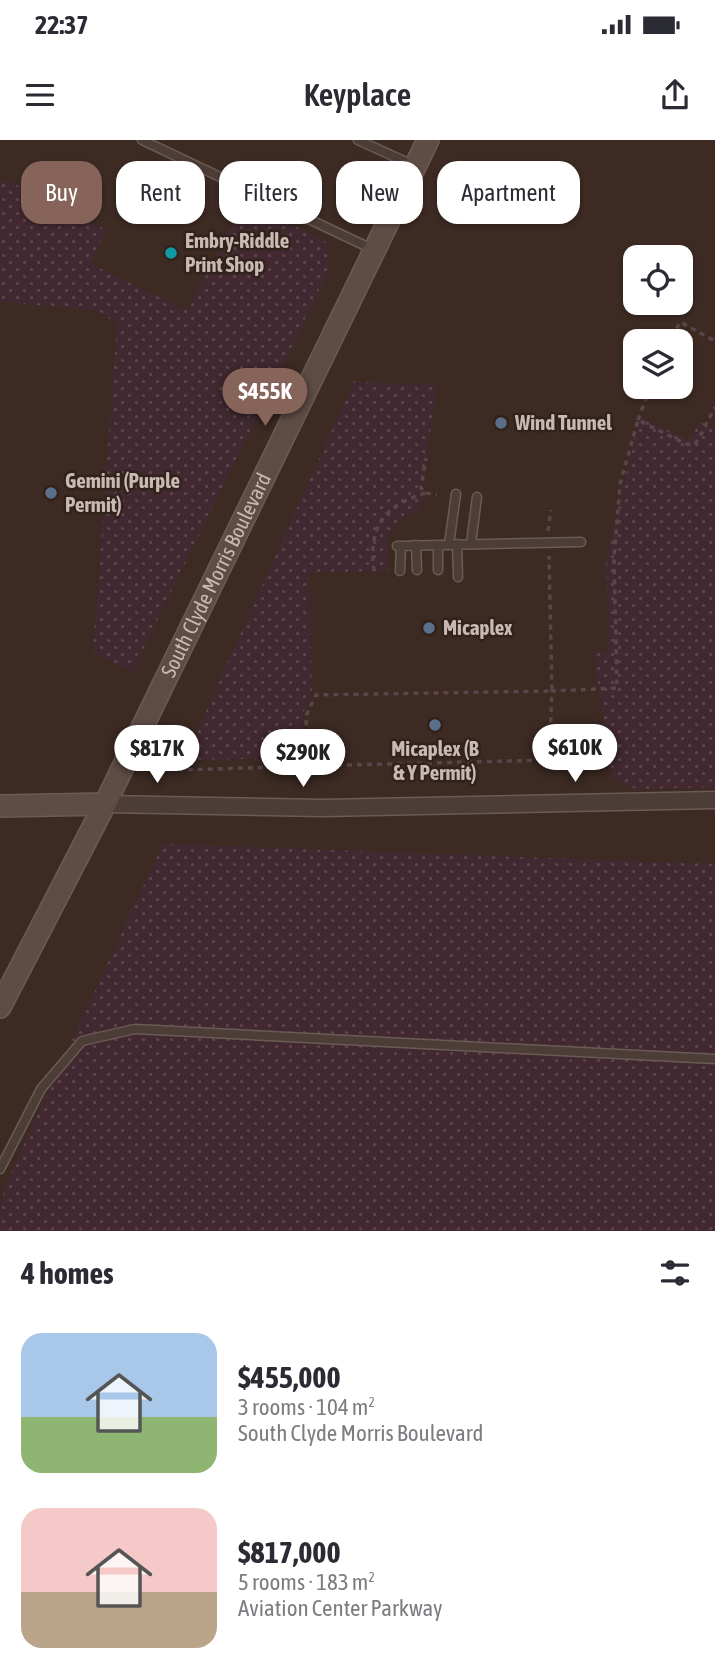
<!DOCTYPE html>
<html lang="en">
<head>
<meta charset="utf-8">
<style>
  :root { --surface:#fff; --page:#f2f2f3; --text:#2b2b33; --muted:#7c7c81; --accent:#876459 }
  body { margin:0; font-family:"Asap Condensed",sans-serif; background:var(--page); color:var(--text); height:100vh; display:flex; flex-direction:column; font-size:26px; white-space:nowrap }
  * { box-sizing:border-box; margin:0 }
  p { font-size:23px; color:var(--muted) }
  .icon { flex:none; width:38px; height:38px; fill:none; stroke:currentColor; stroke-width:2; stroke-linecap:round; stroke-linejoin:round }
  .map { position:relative; height:1091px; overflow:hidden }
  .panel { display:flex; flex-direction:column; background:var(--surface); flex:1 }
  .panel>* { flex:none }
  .hud { position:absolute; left:21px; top:21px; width:674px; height:63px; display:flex; gap:14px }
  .buttons { position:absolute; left:623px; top:105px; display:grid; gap:14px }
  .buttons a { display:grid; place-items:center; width:70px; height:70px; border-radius:14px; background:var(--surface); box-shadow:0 2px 5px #0004; font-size:35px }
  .price { position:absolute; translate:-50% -60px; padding:0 16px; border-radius:24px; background:#fff; color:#222; font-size:23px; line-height:46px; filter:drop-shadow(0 2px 4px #0008) }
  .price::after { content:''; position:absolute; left:50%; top:42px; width:21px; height:16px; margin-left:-10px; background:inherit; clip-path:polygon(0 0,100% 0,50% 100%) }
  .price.selected { background:var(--accent); color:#fff }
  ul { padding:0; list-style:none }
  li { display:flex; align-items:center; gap:21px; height:175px; padding:0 21px }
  li span { display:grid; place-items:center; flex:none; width:196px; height:140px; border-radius:21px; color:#555 }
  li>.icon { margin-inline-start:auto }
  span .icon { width:84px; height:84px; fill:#fffc; stroke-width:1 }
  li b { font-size:30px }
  h2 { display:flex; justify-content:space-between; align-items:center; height:84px; padding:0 21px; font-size:30px }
  .chip { padding:0 24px; border-radius:21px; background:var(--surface); box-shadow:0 2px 5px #0004; font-size:24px; line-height:63px }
  .chip.selected { background:var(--accent); color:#fff }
  .status { display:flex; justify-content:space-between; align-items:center; height:49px; padding:0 35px; background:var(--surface); direction:ltr }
  .status svg { height:19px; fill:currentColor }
  header { display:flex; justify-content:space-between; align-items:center; height:91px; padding:0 21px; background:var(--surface); font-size:32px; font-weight:600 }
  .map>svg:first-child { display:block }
</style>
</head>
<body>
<div class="status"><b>22:37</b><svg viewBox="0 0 49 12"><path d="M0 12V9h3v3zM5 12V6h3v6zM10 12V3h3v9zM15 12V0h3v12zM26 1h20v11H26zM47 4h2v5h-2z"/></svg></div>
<header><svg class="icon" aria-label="menu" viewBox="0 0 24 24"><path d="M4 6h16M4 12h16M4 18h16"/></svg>Keyplace<svg class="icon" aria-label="share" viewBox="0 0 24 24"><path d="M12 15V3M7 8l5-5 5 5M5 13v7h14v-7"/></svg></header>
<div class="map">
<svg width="715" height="1091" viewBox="0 0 715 1091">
  <defs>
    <pattern id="grass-dots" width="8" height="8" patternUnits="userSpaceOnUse" patternTransform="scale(1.75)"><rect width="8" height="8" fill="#422931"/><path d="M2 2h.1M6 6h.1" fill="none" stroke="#5c464c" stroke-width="1.8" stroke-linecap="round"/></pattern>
  </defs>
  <rect width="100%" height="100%" fill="#3c2a23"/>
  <path fill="url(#grass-dots)" d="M9,41L106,90L91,124L188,171L245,60L326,102L329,130L132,532L93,512L117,184L97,170L0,162V42Z
    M354,241L403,245L438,244L421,348L422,370C387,380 384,397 388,431L309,433L312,552L302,576L303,618L184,620Z
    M645,278L689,301L699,281L715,289V647L636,649L620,642L610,631L608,607L593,511H608L606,423L638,280Z
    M163,704L715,724V1091H0V1064L13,1028Z"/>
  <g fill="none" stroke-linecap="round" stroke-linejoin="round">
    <g stroke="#6a5b55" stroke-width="11">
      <path id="lane" d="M142,0L372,109
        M358,0L415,26
        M634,198L641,201
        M449,404L456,354
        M457,404L458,437
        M471,404L477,357
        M416,405L417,430
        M438,405V430
        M397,406L581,402
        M400,431L401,406
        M0,1029L41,949L82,901L135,889L715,919"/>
    </g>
    <g stroke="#6a5b55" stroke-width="19">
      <path id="street" d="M105,664L322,668L715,660"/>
    </g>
    <g stroke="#6a5b55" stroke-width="24">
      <g id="secondary">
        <path d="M0,666L105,664"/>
        <path id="s1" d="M0,867L105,664L428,0"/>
      </g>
    </g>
    <path stroke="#5c454a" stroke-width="3.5" stroke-dasharray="5 5" stroke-linecap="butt" d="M662,200L673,196L680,182L715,201
      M638,280L650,247
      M426,353L437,355
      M548,391L551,370
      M374,431C368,388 383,365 426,353L421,348L426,318
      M171,621L182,630L307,626L306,576L316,555L552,551L549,416
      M307,626L549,620L552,551L617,548L614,420L620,344L638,280L686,304L694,305L698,300L715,267"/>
    <use href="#lane" stroke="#4c3d37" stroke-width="8"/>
    <use href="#street" stroke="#4c3d37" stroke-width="16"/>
    <use href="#secondary" stroke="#5f4d45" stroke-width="21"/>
  </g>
  <circle fill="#0f9aa8" stroke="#31221c" stroke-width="2.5" cx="171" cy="113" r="7"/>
  <g fill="#5c6f8a" stroke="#31221c" stroke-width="2.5">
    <circle cx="501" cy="283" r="7"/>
    <circle cx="51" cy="353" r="7"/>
    <circle cx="429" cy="488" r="7"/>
    <circle cx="435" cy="585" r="7"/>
  </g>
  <g text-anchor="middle" stroke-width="5" stroke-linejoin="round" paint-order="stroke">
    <g font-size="21" font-weight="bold" fill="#c8b9b2" stroke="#31221c" text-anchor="start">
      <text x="185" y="108">Embry-Riddle<tspan x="185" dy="24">Print Shop</tspan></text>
      <text x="515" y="290">Wind Tunnel</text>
      <text x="65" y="348">Gemini (Purple<tspan x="65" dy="24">Permit)</tspan></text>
      <text x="443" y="495">Micaplex</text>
      <text x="435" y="616" text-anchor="middle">Micaplex (B<tspan x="435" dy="24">&amp; Y Permit)</tspan></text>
    </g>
    <g font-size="21" fill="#c8b9b2" stroke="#31221c">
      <text dy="7" stroke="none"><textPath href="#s1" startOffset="483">South Clyde Morris Boulevard</textPath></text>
    </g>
  </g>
</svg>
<div class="buttons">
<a><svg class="icon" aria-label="locate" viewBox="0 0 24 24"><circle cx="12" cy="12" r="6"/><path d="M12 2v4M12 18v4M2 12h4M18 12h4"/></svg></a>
<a><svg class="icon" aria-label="layers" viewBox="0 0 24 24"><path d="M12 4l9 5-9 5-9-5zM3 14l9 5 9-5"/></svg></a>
</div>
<b class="price selected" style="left:265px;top:288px">$455K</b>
<b class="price" style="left:575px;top:644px">$610K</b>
<b class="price" style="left:157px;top:645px">$817K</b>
<b class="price" style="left:303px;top:649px">$290K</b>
<div class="hud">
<a class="chip selected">Buy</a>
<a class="chip">Rent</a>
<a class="chip">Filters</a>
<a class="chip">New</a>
<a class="chip">Apartment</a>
</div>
</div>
<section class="panel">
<h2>4 homes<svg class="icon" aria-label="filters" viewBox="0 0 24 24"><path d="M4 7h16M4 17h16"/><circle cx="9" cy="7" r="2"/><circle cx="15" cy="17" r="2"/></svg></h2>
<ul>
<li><span style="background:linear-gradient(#a9c7e8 60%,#8fb573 0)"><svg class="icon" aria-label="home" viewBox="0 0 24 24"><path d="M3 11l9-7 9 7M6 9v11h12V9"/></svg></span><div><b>$455,000</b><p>3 rooms · 104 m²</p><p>South Clyde Morris Boulevard</p></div></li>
<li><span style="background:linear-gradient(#f6c9c9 60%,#b9a48a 0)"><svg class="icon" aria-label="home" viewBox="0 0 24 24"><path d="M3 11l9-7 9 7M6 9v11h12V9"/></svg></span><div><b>$817,000</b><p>5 rooms · 183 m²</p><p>Aviation Center Parkway</p></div></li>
</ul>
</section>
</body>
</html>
